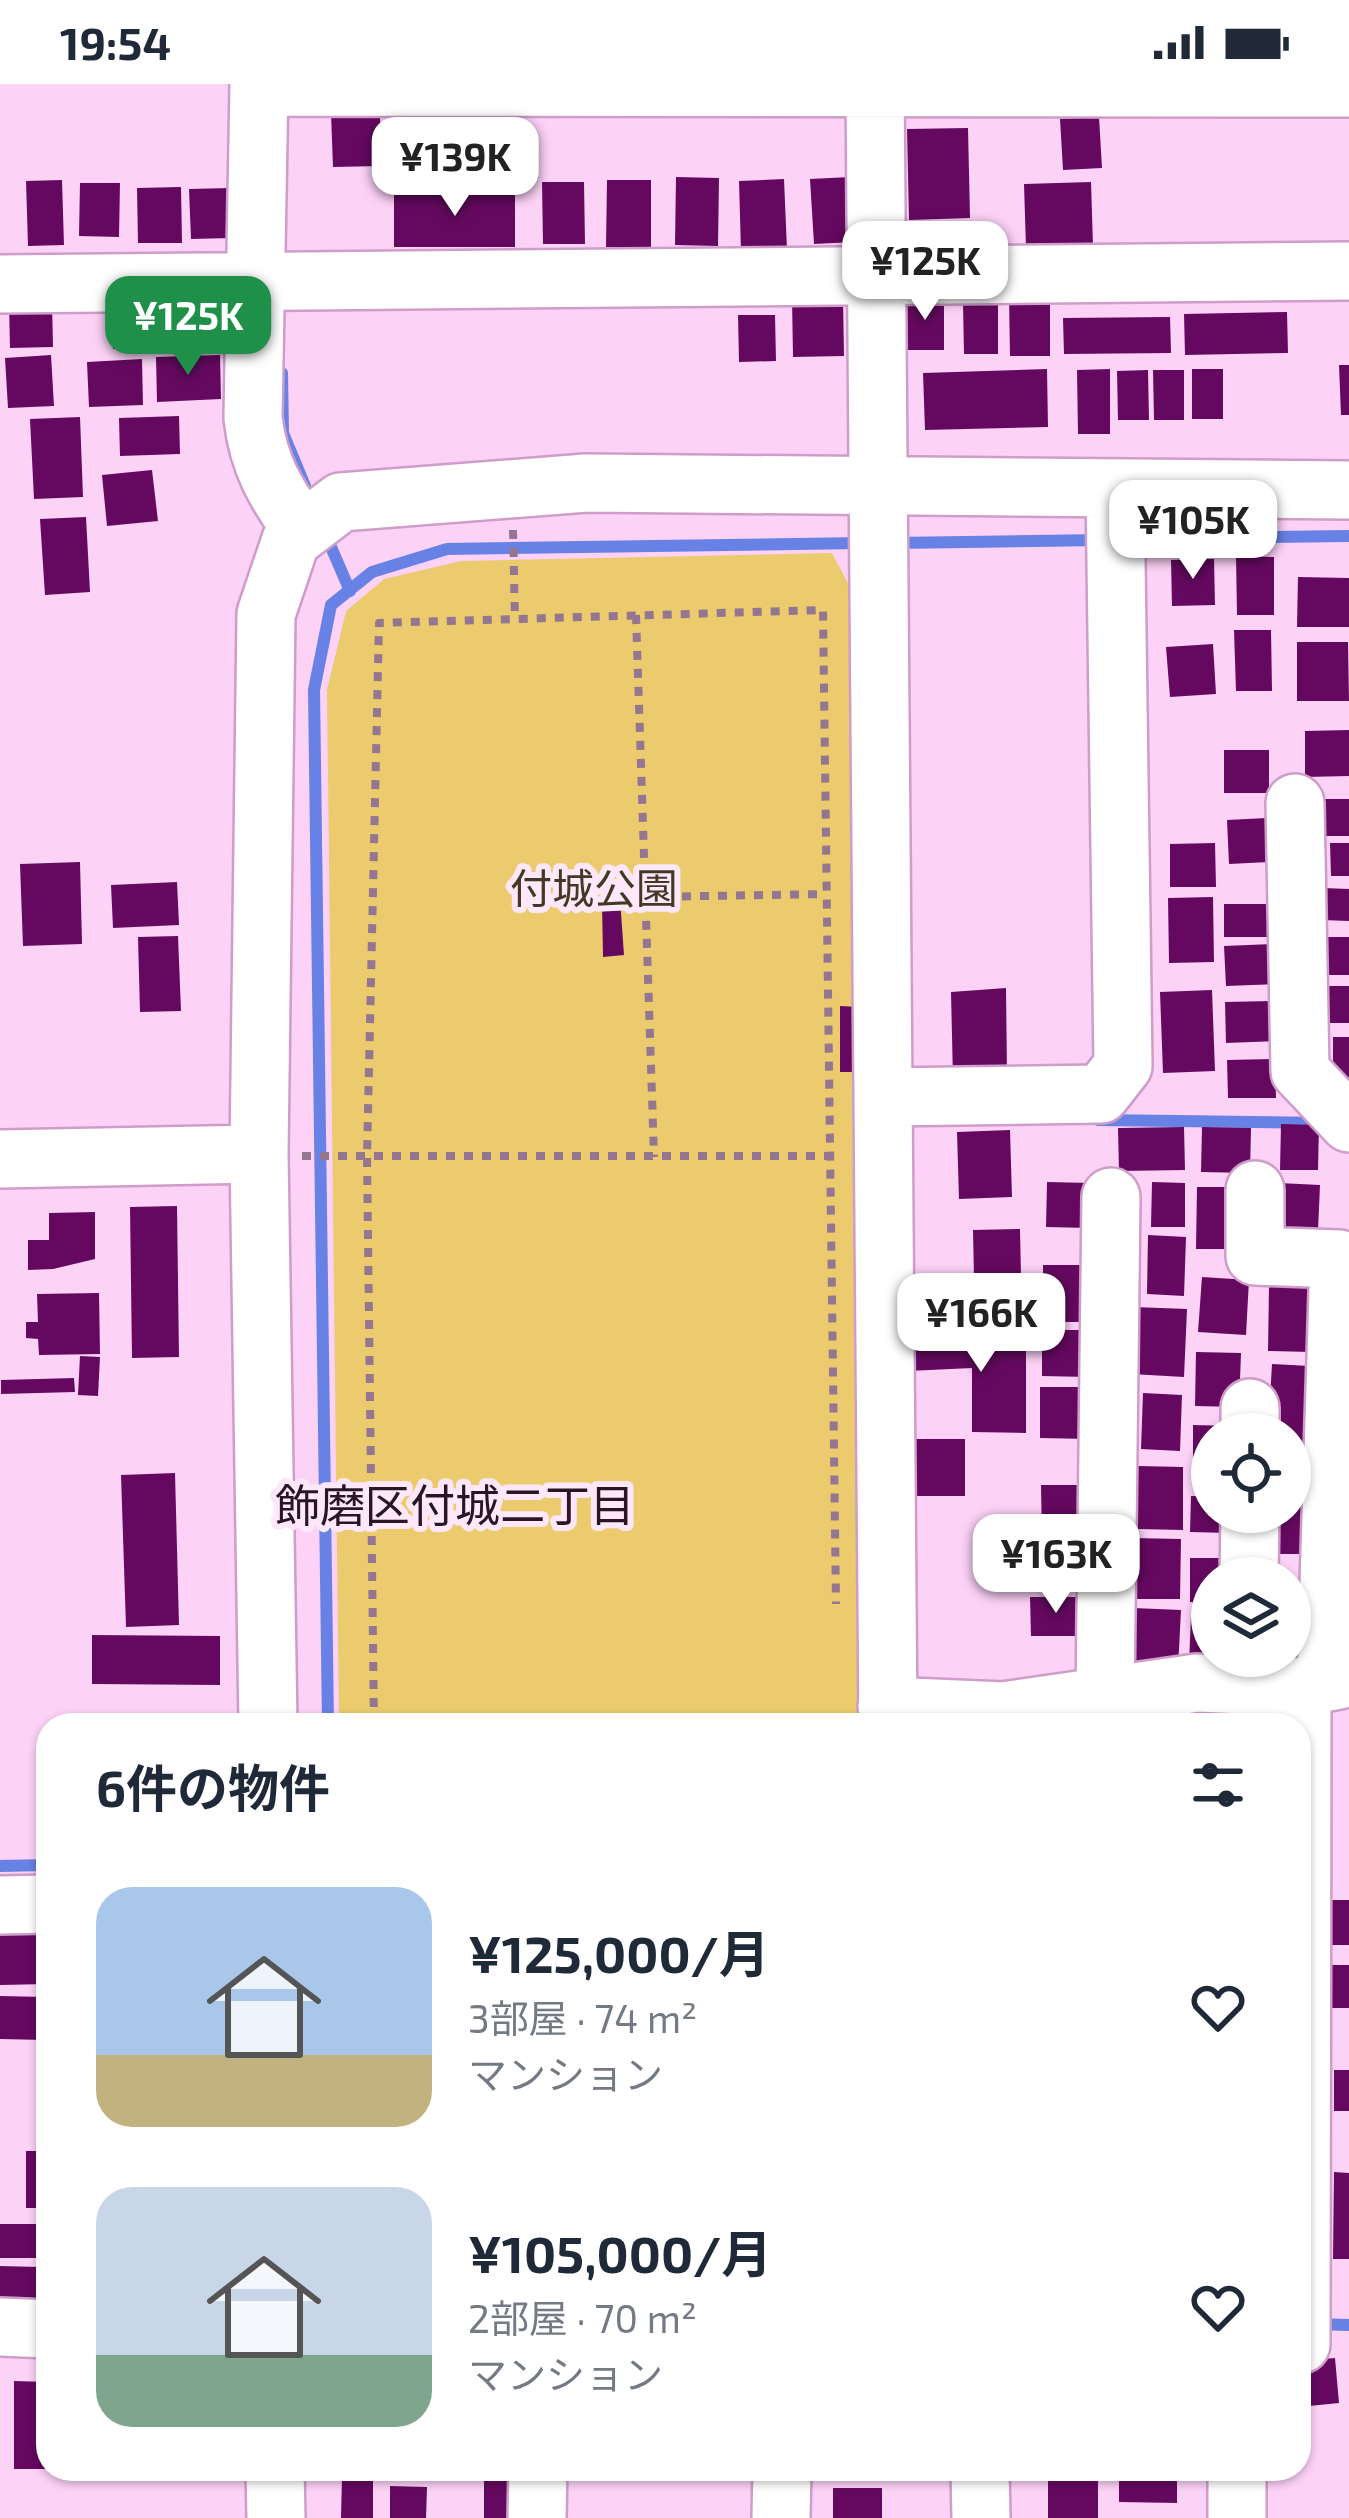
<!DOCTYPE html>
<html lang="ja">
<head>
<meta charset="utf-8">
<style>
  :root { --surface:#fff; --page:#f6f6f7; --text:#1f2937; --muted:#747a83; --accent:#1f9049 }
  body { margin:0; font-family:"Exo 2","Noto Sans JP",sans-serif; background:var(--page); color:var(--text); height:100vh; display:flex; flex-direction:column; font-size:45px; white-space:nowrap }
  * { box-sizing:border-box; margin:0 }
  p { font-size:39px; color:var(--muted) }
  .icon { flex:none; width:66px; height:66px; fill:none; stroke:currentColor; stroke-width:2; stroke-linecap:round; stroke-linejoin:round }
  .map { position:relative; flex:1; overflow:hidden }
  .sheet { position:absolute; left:36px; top:1629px; width:1275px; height:768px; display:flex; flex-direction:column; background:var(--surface); border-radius:36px; box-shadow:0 3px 9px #0004 }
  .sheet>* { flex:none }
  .buttons { position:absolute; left:1191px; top:1329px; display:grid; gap:24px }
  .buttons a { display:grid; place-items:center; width:120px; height:120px; border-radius:50%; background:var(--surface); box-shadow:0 3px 9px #0004; font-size:60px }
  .price { position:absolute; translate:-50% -102px; padding:0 27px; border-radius:24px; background:#fff; color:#222; font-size:39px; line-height:78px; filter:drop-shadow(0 3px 6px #0008) }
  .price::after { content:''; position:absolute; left:50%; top:72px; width:36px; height:27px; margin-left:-18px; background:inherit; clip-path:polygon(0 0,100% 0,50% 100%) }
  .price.active { background:var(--accent); color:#fff }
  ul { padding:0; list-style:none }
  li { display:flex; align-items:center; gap:36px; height:300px; padding:0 60px }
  li span { display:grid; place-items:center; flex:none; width:336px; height:240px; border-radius:36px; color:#555 }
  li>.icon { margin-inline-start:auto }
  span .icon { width:144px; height:144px; fill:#fffc; stroke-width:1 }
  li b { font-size:51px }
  h2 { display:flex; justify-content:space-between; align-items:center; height:144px; padding:0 60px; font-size:51px }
  .status { display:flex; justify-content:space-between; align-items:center; height:84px; padding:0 60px; background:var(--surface); direction:ltr }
  .status svg { height:33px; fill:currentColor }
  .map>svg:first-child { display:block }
</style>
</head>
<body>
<div class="status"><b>19:54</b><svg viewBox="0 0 49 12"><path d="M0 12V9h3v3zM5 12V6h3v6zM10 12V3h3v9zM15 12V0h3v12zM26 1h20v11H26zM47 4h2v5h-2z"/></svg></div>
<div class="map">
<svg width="1349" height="2434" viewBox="0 0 1349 2434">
  <rect width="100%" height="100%" fill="#fcd2f7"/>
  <path fill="#ebcb6d" d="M832,469L858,518L865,1641H339L327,606L346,527L384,495L461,477Z"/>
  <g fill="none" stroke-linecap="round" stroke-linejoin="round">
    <path stroke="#6781e5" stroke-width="12" d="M282,289L283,349L305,402
      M325,449L350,507
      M1128,455L1349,452
      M894,459L1102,456
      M1098,1036L1324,1039
      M328,1641L314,606L331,521L372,488L447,465L862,459
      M0,1782L48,1781
      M1314,2240L1349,2241"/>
  </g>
  <path fill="#650960" d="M456,27H511V91H456Z
    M380,28L381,82L333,83L331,29Z
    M1099,33L1102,84L1063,86L1060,35Z
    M429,37L432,69L404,71L402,39Z
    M968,44L970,134L909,136L907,45Z
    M676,93L719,94L718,162L675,161Z
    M850,93L854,158L814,160L810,95Z
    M784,95L787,166L741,168L739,97Z
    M62,96L64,161L28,162L26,97Z
    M607,96H651V163H606Z
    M542,98H584L585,160H543Z
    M1091,98L1093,162L1026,164L1024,100Z
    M80,99H120L119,153L79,152Z
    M181,103L182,159H138L137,104Z
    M230,104L232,154L191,155L189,105Z
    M515,106V163H394V107Z
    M1009,211H1050V272H1010Z
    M906,212H944V266H907Z
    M792,214H843L844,272L793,273Z
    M150,215L153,263L113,265L110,217Z
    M226,216L229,265L182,267L180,218Z
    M52,218L53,263L10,264L9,219Z
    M963,220H998V270H964Z
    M1287,228L1288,269L1185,271L1184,230Z
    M738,231H775L776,277L739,278Z
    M1170,233L1171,269L1064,270L1063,234Z
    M51,271L54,322L8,324L5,274Z
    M220,271L221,315L157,318L156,273Z
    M142,275L143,321L89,323L87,278Z
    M1339,281H1349V331H1341Z
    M1047,285L1048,343L925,346L923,289Z
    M1110,285V350H1078L1077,286Z
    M1192,285H1223V335H1192Z
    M1148,286L1149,336H1118L1117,287Z
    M1153,286H1184V336H1154Z
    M179,332L180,370L120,372L119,334Z
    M80,333L83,413L34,415L30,335Z
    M152,386L158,437L107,442L102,391Z
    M86,433L90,508L45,511L40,435Z
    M1236,472L1274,473V531H1237Z
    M1214,475L1215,521L1172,522L1171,476Z
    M1298,493L1349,494V543H1297Z
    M1234,546H1271L1272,607H1236Z
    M1297,558H1348L1349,617H1297Z
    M1213,560L1216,610L1170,613L1166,563Z
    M1349,646V692L1305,693V647Z
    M1224,666H1269V709H1224Z
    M1320,715H1349V752H1320Z
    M1267,734L1269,778L1229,780L1227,736Z
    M1215,759L1216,803H1170V760Z
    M1330,759H1349V792H1331Z
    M80,778L82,860L23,862L20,780Z
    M177,798L179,841L113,844L111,801Z
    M1323,804L1349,805V837L1322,836Z
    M1213,813L1214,878L1169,879L1168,814Z
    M620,815L624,871L603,873L602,819Z
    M1224,820H1273V853H1224Z
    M178,852L181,927L140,928L138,853Z
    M1327,853H1349V891H1329Z
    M1274,860L1276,900L1226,902L1224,862Z
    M1327,902H1349V939H1327Z
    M1006,904L1007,991L953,995L951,908Z
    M1212,906L1215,987L1163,989L1160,908Z
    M1275,917L1277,957L1226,959L1225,918Z
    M840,922L859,923V988H840Z
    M1333,953H1349V997H1333Z
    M1275,975L1276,1014H1228L1227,976Z
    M1281,1040L1319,1041L1318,1086H1280Z
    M1184,1043L1185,1086L1119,1087L1118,1044Z
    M1202,1043L1251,1044L1250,1089L1201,1088Z
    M1010,1046L1012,1113L959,1115L957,1048Z
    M1047,1098L1091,1099L1089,1144L1046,1143Z
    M1152,1098L1185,1099V1143H1151Z
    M1279,1099L1320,1101L1318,1147L1278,1146Z
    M1197,1103H1238L1237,1165H1196Z
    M177,1122L179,1273L132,1274L130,1123Z
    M95,1128V1175L53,1185L28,1186V1156H49V1129Z
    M1020,1145L1022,1240L975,1241L973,1146Z
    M1148,1151L1186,1153L1184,1212L1147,1210Z
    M1043,1181H1086V1238H1043Z
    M1202,1193L1249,1196L1246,1251L1198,1248Z
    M1269,1203L1311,1204V1268L1268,1267Z
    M99,1209L100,1270L39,1271L38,1255L26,1254V1238H38L37,1210Z
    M1134,1223L1187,1225L1184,1293L1131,1290Z
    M1042,1246H1088V1293L1042,1292Z
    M907,1251L1026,1254V1349L972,1348V1284L909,1287Z
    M1196,1268L1241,1269L1239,1323L1195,1322Z
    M80,1272L100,1273L98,1312L78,1311Z
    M1272,1280L1310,1282L1306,1371L1290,1370V1350H1268Z
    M74,1294L75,1308L1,1310V1296Z
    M1040,1303H1090V1355L1040,1354Z
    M1143,1309L1182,1311L1180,1367L1141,1365Z
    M1193,1341L1233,1342V1350H1212V1375H1193Z
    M910,1355H965V1412H910Z
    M1138,1382L1183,1383V1446L1138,1445Z
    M175,1389L179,1541L126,1543L121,1391Z
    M1041,1401H1083V1457H1042Z
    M1290,1409H1302V1470H1266V1428H1290Z
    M1191,1412H1212V1428H1229V1449L1190,1448Z
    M1132,1454L1181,1455L1180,1515H1131Z
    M1032,1466L1082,1469L1081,1503L1031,1501Z
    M1190,1474H1228V1494H1212V1519L1190,1518Z
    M1290,1512H1303V1556H1290Z
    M1030,1513H1082V1552H1031Z
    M1133,1524L1181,1526L1178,1585L1131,1583Z
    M1191,1532H1212V1572L1189,1580Z
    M92,1551L220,1552V1601L92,1600Z
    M1167,1624H1211V1641H1167Z
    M1238,1624H1272V1641H1238Z
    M1330,1816H1349V1861H1330Z
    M0,1846H48V1900L0,1901Z
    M1327,1881H1349V1924H1328Z
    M0,1912L46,1913L45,1956L0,1955Z
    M1334,1986H1349V2027H1334Z
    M26,2067H48V2124H26Z
    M1334,2088L1349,2089V2175H1333Z
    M0,2140H46L45,2174H0Z
    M0,2182L40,2183V2221H0Z
    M1335,2274L1339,2319L1299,2323V2277Z
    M14,2297L48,2298V2385H14Z
    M1048,2385H1098V2434H1048Z
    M1119,2385H1177V2419L1119,2418Z
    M484,2388H517V2434H484Z
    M342,2392L373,2393V2434H341Z
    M390,2402L427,2403L426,2434H390Z
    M833,2404H882V2434H833Z"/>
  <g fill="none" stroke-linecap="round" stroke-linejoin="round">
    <g stroke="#cf9dc9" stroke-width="62">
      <path id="minor" d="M259,0L253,334C258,380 276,410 303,447
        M875,0L888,1641
        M259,3L1349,4
        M0,200L1349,187
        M1295,719L1300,987L1349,1039
        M884,1013L1101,1010L1123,982L1115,405
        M0,1075L259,1070
        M1255,1106V1172L1339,1175L1326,1597
        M1250,1350V1324
        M1249,1494L1250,1428
        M1105,1615L1111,1113
        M887,1622L1003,1627L1197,1599L1302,1603L1339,1596
        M268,1641L259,1070L266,530L291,456L341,418L586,399L1349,406
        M0,1821L48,1820
        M0,2243L48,2245
        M1301,2260L1302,1603
        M275,2385L276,2434
        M980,2385L981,2434
        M537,2434L538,2385
        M781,2434L782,2385
        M1237,2434V2385"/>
    </g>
    <path stroke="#947691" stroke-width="8" stroke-dasharray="9 9" stroke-linecap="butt" d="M513,446L515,535
      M636,531L654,1073
      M646,813L825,810
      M302,1072H827
      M374,1641L367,1073L379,539L823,526L836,1520"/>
    <use href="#minor" stroke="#fff" stroke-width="57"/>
  </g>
  <g text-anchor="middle" stroke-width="12" stroke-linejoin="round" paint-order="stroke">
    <g font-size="42" fill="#413923" stroke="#fde7f9">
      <text x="594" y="820">付城公園</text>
    </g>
    <g font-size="45" fill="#281526" stroke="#fde7f9">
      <text x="455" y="1438">飾磨区付城二丁目</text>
    </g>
  </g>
</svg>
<div class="buttons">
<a><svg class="icon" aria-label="locate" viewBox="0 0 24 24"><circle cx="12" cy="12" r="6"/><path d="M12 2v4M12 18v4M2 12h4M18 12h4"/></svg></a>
<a><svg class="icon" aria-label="layers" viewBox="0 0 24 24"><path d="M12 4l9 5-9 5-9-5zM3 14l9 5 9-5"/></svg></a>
</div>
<b class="price" style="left:455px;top:135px">¥139K</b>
<b class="price" style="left:925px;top:239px">¥125K</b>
<b class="price active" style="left:188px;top:294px">¥125K</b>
<b class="price" style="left:1193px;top:498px">¥105K</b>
<b class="price" style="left:981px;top:1291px">¥166K</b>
<b class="price" style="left:1056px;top:1532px">¥163K</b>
<section class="sheet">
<h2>6件の物件<svg class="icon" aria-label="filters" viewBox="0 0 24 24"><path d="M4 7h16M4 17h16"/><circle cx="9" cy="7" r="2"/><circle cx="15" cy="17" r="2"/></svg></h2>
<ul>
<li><span style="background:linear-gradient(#a9c7e8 70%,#c2b280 0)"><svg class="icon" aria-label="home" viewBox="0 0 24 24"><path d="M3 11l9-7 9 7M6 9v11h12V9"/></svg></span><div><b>¥125,000/月</b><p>3部屋 · 74 m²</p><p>マンション</p></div><svg class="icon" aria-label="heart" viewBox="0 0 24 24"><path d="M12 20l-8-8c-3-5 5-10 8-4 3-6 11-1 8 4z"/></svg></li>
<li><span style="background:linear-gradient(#c9d6e8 70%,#7fa58c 0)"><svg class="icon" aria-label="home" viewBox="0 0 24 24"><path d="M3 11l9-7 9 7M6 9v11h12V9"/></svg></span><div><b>¥105,000/月</b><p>2部屋 · 70 m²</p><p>マンション</p></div><svg class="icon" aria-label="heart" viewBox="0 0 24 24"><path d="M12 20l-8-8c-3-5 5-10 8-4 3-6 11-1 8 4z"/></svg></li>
</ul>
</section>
</div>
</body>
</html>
